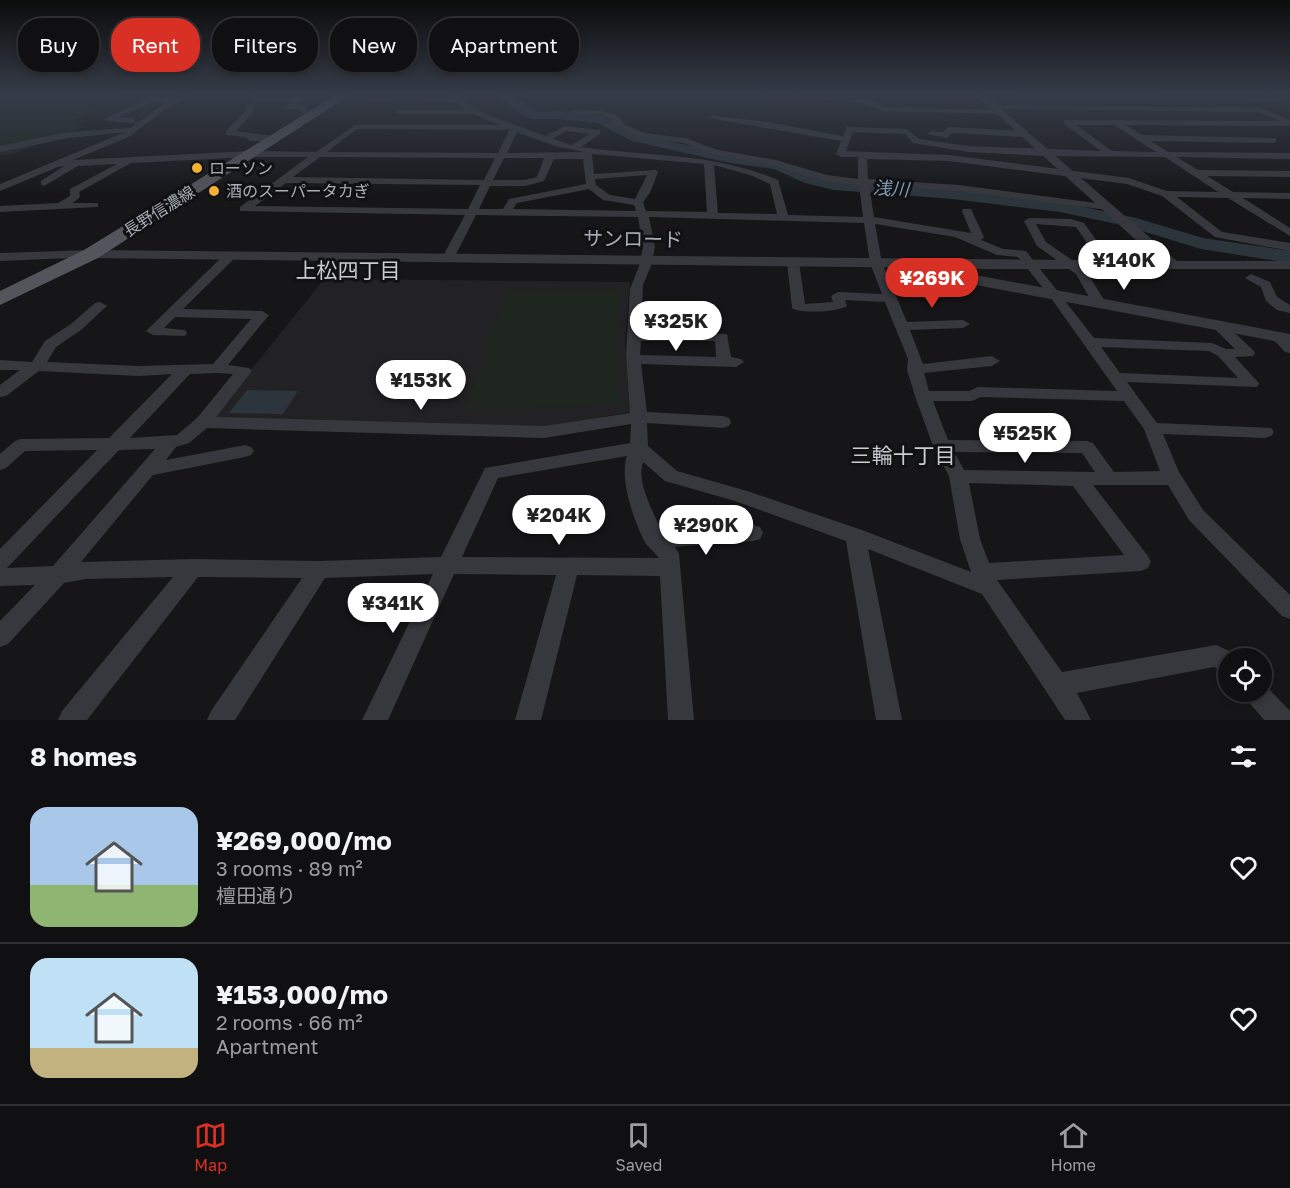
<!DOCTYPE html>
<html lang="en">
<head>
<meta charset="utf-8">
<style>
  :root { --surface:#101012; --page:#19191b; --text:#f1f3f6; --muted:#9c9d9f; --line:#303032; --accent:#d93025 }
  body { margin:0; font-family:"Golos Text","Noto Sans JP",sans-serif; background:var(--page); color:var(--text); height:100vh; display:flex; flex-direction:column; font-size:22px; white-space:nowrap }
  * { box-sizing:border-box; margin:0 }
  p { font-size:20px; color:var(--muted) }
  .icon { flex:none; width:33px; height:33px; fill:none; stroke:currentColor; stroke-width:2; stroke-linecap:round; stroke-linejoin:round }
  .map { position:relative; height:720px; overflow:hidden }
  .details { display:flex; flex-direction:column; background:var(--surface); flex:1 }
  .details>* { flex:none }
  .banner { position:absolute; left:18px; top:18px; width:600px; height:54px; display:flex; gap:12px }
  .buttons { position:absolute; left:1218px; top:648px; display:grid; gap:12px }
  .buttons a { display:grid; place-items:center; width:54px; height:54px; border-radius:50%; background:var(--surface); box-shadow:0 3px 9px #0003,0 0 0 2px var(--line); font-size:30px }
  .price { position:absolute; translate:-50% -51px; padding:0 14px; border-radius:21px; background:#fff; color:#222; font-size:20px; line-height:39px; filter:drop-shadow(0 2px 3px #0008) }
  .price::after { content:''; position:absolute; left:50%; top:36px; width:18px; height:14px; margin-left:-9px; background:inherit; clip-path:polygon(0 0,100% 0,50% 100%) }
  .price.selected { background:var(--accent); color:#fff }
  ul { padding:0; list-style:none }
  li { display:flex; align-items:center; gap:18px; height:150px; padding:0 30px }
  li+li { border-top:2px solid var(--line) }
  li span { display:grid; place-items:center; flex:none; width:168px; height:120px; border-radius:18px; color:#555 }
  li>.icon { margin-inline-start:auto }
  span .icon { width:72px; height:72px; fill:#fffc; stroke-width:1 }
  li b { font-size:26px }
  h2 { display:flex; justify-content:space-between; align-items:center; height:72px; padding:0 30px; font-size:26px }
  .chip { padding:0 21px; border-radius:24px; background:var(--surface); box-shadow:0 3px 9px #0003,0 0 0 2px var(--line); font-size:21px; line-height:54px }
  .chip.selected { background:var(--accent); color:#fff }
  .tabs { display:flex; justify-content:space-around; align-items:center; height:84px; border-top:2px solid var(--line); background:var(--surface); font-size:16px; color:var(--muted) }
  .tabs a { display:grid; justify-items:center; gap:3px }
  .tabs .selected { color:var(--accent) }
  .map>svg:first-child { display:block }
</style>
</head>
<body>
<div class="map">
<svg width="1290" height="720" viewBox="0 0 1290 720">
  <rect width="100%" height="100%" fill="#161618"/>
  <path fill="#222225" d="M324,279L630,282L625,341L630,412L538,428L216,420V410L251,370Z"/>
  <path fill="#1e261f" d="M0,95H121L103,98L90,108L106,109L69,122L84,127L13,154L0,155Z
    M508,290H622L615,346L619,404L464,410Z"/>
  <path fill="#2c353c" d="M247,390L298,391L283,414L229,413Z"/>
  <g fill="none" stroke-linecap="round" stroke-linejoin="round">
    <path fill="#2c353c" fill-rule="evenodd" d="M497,95H511L537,112L561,111L601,116L641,135L730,155L777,161L816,176L834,180L952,189L1060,202L1136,218L1203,238L1290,251V263L1201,249L1126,226L1060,212L952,199L834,190L805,183L774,169L730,163L632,141L598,123L561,119H532L523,116Z"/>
    <path fill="#37383d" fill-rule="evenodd" d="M181,95H191L167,108L129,137L73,160L251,151L316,152L355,125H500L473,114H399L395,112L399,110H465L456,102L340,100L336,98L340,96L452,98L450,95H458L466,103L486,114L545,136L565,126L600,130V134L581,147C650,157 712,152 778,180L788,215L863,217L859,185L826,181L774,166L716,155L683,143L640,137L620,129L610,119L601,115L574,114L570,112L574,110L602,111L616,115L626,125L645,133L685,138L718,150L776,160L827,175L858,179V157H841L836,154L841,141L709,118L713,116L768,122L843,136L847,127H850L907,129L919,139L968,146L1101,151L1064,124V120L1280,121L1259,112L994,109L990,107L994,105L1260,108L1290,120V125L1285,126L1126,125L1142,135L1276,138V142L1273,143L1151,141L1168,152L1290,153V159L1177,157L1198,170L1290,171V177L1207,176L1233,192L1290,193V199L1243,198L1290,228V236L1228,198L1177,197L1222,232L1290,243V251L1215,237L1162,196L1127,184L949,161L867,159L868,179L959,185L1111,205V209L1107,210L959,191L869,185L874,217L971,233L962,211L963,209H971L984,237L981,240L1003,249L1026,251L1094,338L1212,343L1226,349H1235L1211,325L1218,321L1223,322L1253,350L1255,353L1253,356L1235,357L1257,381L1259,384L1257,387L1127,382L1157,423L1271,428L1274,432L1271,436L1265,438L1163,434L1179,472L1203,510L1290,595V619L1282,616L1189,520L1168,485H1093L1148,556L1151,562L1148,568L1141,571L997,580L1062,672L1216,645L1236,654L1238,658H1228V673L1214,667L1077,693L1091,720H1065L982,594L868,549L902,720H876L846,541L735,501L665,481L643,462C636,483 654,513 662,532L753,525L760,527L763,533L760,539L753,541L675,547L679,554L694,720H668L660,576L577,575L541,720H515L556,575L454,574L388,720H362L433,574L325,578L235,720H207L211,711L302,578L198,577L87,720H58L62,711L173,577L86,579L64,583L8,644L0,647V621L35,585L0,586V549L97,450L25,451L6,468L0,470V454L15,441L21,439L109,438L172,374L139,376L39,371L6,396L0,397V385L20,370H0V360L32,362L45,341L71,324L95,303L100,302L107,306L81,330L56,347L47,362L139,366L213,364L251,319L175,317L164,328L185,330L187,333L185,336L153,335L146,331L227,252H235V258L183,309L262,311L269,315L228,365L249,368L252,371L216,417L544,426L630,413L626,354L630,289L639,266L643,247L638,217L476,215L454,258L448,262L442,258L465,215L240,211V207L308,157H251L131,163L79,192L80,197L73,203H98V207L0,212V206L58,203L70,196V189L117,164L78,166L44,186L41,185V181L64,166L58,167L0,191V184L125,132L69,138L0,152V146L69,132L130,128L165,103L153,102L118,117L135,119V123L108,121L104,119L149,98L173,99ZM1076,125H1114L1156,152L1112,151ZM357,129L505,130L510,129L498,153L327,152ZM566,131L589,134L572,145L553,139ZM517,132L555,146L584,152L507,153ZM853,132L905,134L913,143L968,152L1045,156L1165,157L1218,192L1167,191L1129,178L949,155L846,151ZM592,154L704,164L707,212L646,211L643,202L650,193L658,172L656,170L594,174ZM320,157L495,158L484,180L293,177ZM504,158H544L537,177L525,180H493ZM554,159H583L586,184L509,199L503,209H479L490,186H525L544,181ZM714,165L750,175L770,184L777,214L718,213ZM647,175L635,199L610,195L596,185L595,179ZM286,183L480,185L468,209L255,206ZM589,189L603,200L634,205L636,211L513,209L517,203ZM649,217L864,223L870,263L882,294L838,292L831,296L833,302L805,304L799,262L793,258L787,262L792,308C800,314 839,312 847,306L845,300L885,302L908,359L907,370L915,396L933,446L949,476L960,539L971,572L862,530L747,491L677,471L648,446L647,423L723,428L729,426L731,422L729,418L723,416L647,412L641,364L736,367L744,362L741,359L731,357L727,334L641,333L643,285L651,266L655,247ZM875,224L955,237L997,255L1018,257L1051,298L1117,391L978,387L969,391H929L924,373L992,366L1000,361L992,356L923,364L910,330L963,328L970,324L963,320L907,322L882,263ZM641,341H715L716,357L640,355ZM1101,347L1209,351L1218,356L1238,378L1120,373ZM217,373L233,374L197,418L177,435L130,438L190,374ZM981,397L1124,401L1144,429L1160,471L1114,472L1093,443L1087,441L948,440L933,401H972ZM631,424L630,443L485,468L441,557L319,561L193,559L81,562L153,475L245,457L251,455L254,451L251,447L245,445L166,460L176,447L189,443L207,428L544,438ZM155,449L53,566L7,568L119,450ZM954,452L1082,453L1095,472L964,470ZM627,456C619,479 634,522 646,544C650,549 655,553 659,558L462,557L498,478ZM969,483L1073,486L1124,555L989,563L980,539Z
      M517,95H525L526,96L522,98Z
      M787,95L868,100L884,107L999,110L1003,112L999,114L883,111L866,104Z
      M1028,95L1290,97V101L1032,97Z
      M255,98H299L303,100L298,105H305L306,110L321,112L317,114H303L299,109H287L286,107L291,102H252V98Z
      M247,105H253V112L236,131L272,136L276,139L275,141H250L246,137L226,135V131L245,111Z
      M948,127L1023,131L1027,134L1023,137L952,133L947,138L927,134L931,131L943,132Z
      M1029,218L1071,219L1084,223L1115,266L1113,269H1105L1076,227L1036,224L1046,242L1085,269L1106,303L1104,306H1094L1076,274L1037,246L1024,221Z
      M91,250L95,251V257L0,261V253Z
      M1251,274L1270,282L1277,297L1290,305V313L1277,310L1266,301L1261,287L1245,278Z
      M1278,333L1290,341V353L1285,352L1271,337Z
      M1262,682L1290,711V720H1264L1247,700L1244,692H1262Z"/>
    <path fill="#37383d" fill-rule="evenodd" d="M976,95H985L1177,261H1290V269H959L965,273L1290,334V344L960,282L955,280L941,268L91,258L84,254L91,250L1159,261Z"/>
    <path fill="#53555c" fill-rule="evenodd" d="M336,95H350L98,258L0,305V291L84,250Z"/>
  </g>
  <linearGradient id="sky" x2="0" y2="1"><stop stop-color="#0c0c0d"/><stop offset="0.48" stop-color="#363c48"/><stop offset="1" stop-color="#363c48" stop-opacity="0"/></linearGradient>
  <rect width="1290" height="196" fill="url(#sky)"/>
  <g fill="#f2b134" stroke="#111113" stroke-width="2">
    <circle cx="197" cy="168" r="6"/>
    <circle cx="214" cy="191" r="6"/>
  </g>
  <g text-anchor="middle" stroke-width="6" stroke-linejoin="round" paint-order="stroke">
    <g font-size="16" fill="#a8adb8" stroke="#111113" text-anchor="start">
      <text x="209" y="174">ローソン</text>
      <text x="226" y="197">酒のスーパータカぎ</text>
    </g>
    <g font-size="16" fill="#a8adb8" stroke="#111113">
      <text transform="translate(159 211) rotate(-32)" y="6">長野信濃線</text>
    </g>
    <g font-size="18" font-style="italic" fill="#7f9bb3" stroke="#111113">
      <text transform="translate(891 189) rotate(4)" y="6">浅川</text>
    </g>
    <g font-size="20" fill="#a8adb8" stroke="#111113">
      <text transform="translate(633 239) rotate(1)" y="7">サンロード</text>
    </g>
    <g font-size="21" fill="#c9ccd4" stroke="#111113">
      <text x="348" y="278">上松四丁目</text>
      <text x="903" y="463">三輪十丁目</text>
    </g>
  </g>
</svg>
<div class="buttons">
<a><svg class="icon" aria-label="locate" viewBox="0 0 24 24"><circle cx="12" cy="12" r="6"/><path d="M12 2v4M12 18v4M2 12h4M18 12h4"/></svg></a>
</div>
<b class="price" style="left:1124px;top:291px">¥140K</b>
<b class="price selected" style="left:932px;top:309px">¥269K</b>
<b class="price" style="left:676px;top:352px">¥325K</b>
<b class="price" style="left:421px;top:411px">¥153K</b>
<b class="price" style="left:1025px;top:464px">¥525K</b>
<b class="price" style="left:559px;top:546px">¥204K</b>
<b class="price" style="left:706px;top:556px">¥290K</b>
<b class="price" style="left:393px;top:634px">¥341K</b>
<div class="banner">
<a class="chip">Buy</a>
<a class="chip selected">Rent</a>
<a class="chip">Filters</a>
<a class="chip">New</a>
<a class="chip">Apartment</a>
</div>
</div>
<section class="details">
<h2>8 homes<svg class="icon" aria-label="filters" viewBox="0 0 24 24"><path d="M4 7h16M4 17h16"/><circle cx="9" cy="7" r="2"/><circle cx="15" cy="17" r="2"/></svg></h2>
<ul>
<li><span style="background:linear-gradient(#a9c7e8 65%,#8fb573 0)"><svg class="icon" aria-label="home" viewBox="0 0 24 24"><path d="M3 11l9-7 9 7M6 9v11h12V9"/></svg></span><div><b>¥269,000/mo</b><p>3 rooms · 89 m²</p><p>檀田通り</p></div><svg class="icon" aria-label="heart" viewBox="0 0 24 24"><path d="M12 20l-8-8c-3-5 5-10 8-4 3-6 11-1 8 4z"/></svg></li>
<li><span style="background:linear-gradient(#bfe0f5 75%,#c2b280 0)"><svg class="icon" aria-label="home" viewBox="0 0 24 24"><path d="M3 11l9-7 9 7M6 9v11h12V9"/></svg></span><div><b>¥153,000/mo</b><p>2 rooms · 66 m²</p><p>Apartment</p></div><svg class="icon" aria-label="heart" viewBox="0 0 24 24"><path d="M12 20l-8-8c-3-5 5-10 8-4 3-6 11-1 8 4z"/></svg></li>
</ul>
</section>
<nav class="tabs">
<a class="selected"><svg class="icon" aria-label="map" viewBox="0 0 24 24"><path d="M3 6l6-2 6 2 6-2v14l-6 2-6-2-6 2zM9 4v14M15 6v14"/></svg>Map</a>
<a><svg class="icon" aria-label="saved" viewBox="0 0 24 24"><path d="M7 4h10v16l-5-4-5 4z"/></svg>Saved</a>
<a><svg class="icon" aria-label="home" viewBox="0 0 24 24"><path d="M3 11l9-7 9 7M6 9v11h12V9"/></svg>Home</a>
</nav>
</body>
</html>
